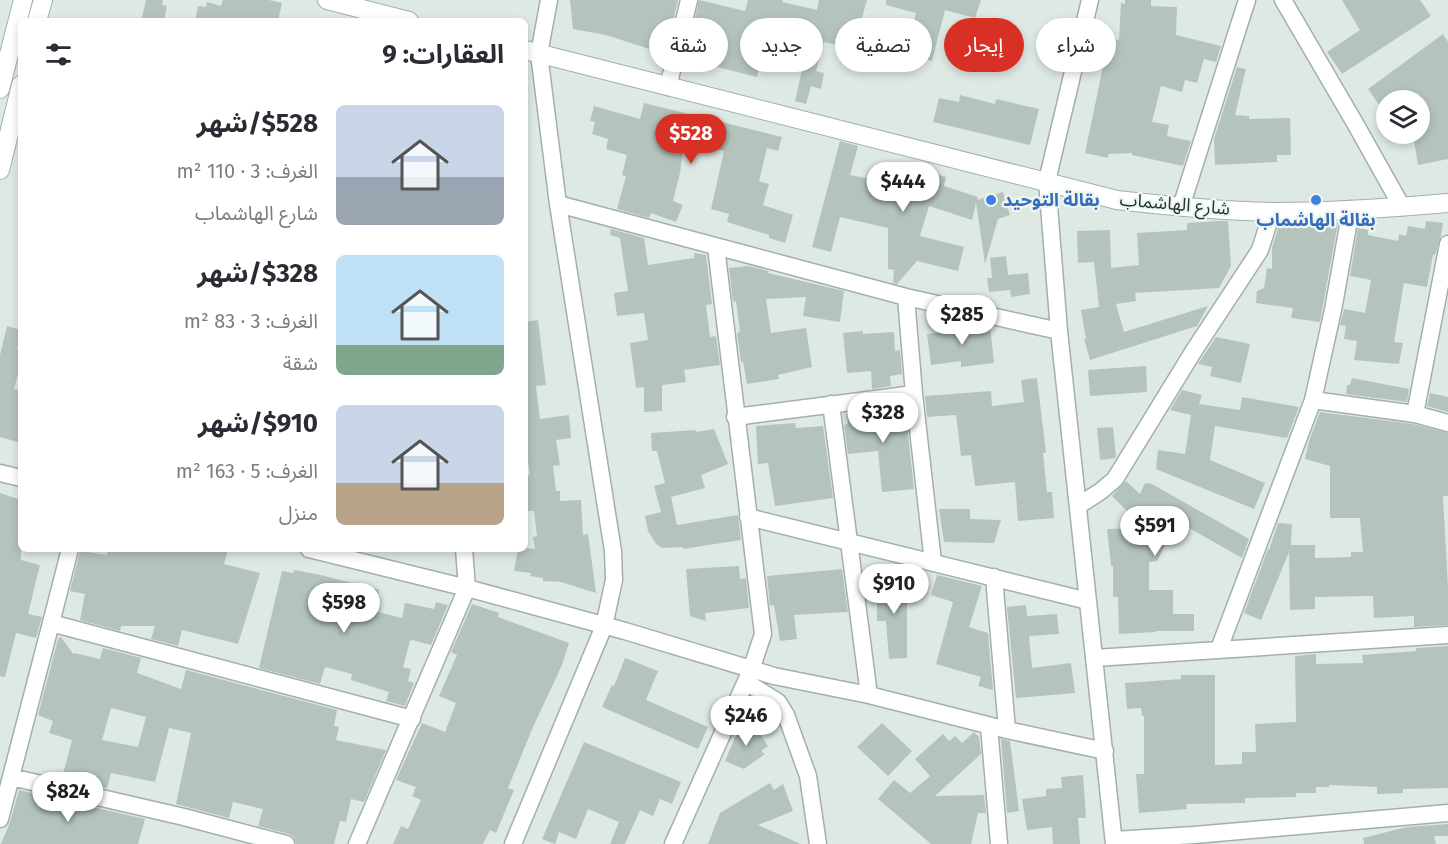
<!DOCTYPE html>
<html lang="ar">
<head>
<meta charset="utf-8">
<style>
  :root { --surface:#fff; --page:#f7f7f7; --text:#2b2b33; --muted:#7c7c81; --accent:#d93025 }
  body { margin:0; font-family:"Fira Sans","Noto Sans Arabic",sans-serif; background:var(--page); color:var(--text); direction:rtl; height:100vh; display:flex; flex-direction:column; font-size:22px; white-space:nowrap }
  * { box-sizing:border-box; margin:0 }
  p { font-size:20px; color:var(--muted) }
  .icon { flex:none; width:33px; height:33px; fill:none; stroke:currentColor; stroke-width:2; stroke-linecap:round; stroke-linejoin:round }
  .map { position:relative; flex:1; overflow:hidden; direction:ltr }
  .sheet { position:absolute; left:18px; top:18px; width:510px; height:534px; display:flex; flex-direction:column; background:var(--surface); border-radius:9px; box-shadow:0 3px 9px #0003; direction:rtl }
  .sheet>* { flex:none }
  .banner { position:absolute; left:546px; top:18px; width:570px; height:54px; direction:rtl; display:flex; gap:12px }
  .fabs { position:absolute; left:1376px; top:90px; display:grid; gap:12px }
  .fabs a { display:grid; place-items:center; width:54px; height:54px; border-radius:50%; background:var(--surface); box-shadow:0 3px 9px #0003; font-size:30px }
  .price { position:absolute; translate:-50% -51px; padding:0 14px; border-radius:21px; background:#fff; color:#222; font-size:20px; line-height:39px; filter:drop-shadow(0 2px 3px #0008) }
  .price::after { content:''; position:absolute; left:50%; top:36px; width:18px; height:14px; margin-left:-9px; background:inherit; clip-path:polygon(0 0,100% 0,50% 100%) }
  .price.current { background:var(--accent); color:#fff }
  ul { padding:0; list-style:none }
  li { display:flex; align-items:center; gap:18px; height:150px; padding:0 24px }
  li span { display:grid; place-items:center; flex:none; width:168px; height:120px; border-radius:9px; color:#555 }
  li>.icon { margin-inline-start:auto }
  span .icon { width:72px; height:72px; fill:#fffc; stroke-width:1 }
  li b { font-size:26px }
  h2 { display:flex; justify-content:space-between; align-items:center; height:72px; padding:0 24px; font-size:26px }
  .tag { padding:0 21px; border-radius:27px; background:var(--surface); box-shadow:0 3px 9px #0003; font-size:21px; line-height:54px }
  .tag.current { background:var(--accent); color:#fff }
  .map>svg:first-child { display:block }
</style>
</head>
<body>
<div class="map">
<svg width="1448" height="844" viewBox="0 0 1448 844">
  <rect width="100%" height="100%" fill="#dfe9e3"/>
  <path fill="#b4c4bc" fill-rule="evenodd" d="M146,0H163L162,5L167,6L164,21H141Z
    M223,0H269L282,3L278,21H195L198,6L206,7L207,2L221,6Z
    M570,0H678L665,54L606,35L573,29Z
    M699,0L745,11L748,0H783L782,2L817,10L819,0H867L853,49L824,42L816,71L824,73L821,89L811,86L806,104L795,101L806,52L766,43L757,77L686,59Z
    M886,0H981L975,18L945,10L932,61L911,56L915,36L911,35L916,13L886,5Z
    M1125,0H1151V6L1177,7L1176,35L1221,46L1216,62L1204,59L1197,83L1185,80L1182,92L1161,86L1152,122L1169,125L1167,136L1191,141L1183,166L1132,155V153L1108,154V158L1085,153L1109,38L1119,40L1121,3L1125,4Z
    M1342,0H1420L1431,16L1342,74L1327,52L1360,30Z
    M1443,34L1448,42V159L1418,165L1413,134H1419V100H1386V115L1368,89Z
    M1237,67L1246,69L1235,115L1249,116V119L1290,118L1291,155H1277V162L1215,165L1214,139Z
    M960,95L995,104L996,99L1039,109L1030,145L933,122L939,98L959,102Z
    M644,103L782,137L778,151L767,148L759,181L769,184L763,205L793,215L785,243L769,238V235L727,222L729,214L711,209L724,151L689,143H684L680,173L673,201L683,205L676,222L651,213L649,218L617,209L626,176L622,175L627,155L606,149L608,139L592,134L595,122L590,121L594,106L640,119Z
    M840,141L858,146L850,175L893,184L898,164L946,177L944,186L978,197L977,200L1003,192L1010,215L998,219L985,264L976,203L972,220L929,206L920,236L964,247L958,271L917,261L897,284L893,283L894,270L888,269V228L840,217L831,252L812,247Z
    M1218,221H1228L1231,266L1219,288L1135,293L1136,301L1116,304L1124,332L1208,306L1197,326L1090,360L1084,339H1086L1081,310L1099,307L1094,262L1078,263L1077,231L1110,230L1111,268L1139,265L1137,233L1187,230V223Z
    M1426,221L1443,223L1441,236L1435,255H1433L1427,287L1404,283L1394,342L1403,343L1399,364L1354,360L1357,341L1344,339L1346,326L1340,325L1344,309L1365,313L1371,280L1350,276L1358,228L1368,230V235L1398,241L1399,234L1406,236L1408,226L1425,229Z
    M1324,222H1338L1320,322L1291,318L1293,308L1256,303L1257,291L1264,288L1267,268L1272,269V248L1279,225L1324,224Z
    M611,229L644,238L648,265L694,258V253L706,255L712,304L706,305L710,337L716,336L720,365L684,370L686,382L662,385V411L644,412V387L636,388L630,343L648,340L644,313L617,316L614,293L628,291L620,238L610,235Z
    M1006,256L1008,275L1028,273L1030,294L1011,297L1010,290L989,292L987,278H992L990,258Z
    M748,266L769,271L768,273L844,291L840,322L803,316L806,297L766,299L771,333L806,328L812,367L778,375L779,379L747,384L743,362H741L737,333L740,332L736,301L733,302L729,268Z
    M538,320L546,385L536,386L540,419L569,415L571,438L556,440L560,465L553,466L556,491H560V501L581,500L583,535L588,534L596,593L561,582L543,581V578L530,576L531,573L514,571L518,549L525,548L535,549L533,537L537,536L534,511H525V476L530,475L525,440V322Z
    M977,323L990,326L994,363L961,367V361L931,365L927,334L957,330V326Z
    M7,326L21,330L17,350L21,351V362L14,389L21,391V443L0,437V355Z
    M863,331V334L894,332L895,351L900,350L902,374L890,376L891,386L872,389L871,371L847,373L843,333Z
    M1216,337L1250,344L1241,383L1210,376L1212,367L1198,364Z
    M1146,366L1147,392L1090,396L1088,370Z
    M1037,378L1046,453H1043L1047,492H1052L1054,518L1018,521L1015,482L975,486L971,455L961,456L956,415L927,417L925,396L991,391L992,406L1024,402L1021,380Z
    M1352,378L1409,389L1407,402L1346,394L1347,385H1350Z
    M1182,390L1202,395L1199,404L1240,410L1242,397L1299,407L1287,438L1215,426L1210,460L1265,483L1254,509L1156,469L1158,450L1185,454L1191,415L1170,410Z
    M1430,393L1448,397V412L1427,406Z
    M905,406L914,489L882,492L878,451L848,454L844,425L848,424L847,413Z
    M1320,412L1413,424L1448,433V496H1443L1448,586V625L1414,627V616L1374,618L1373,596L1315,597V609L1290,610L1289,552L1261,620L1244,613L1268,549L1269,550L1278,523L1292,524L1291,545H1315V558L1351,557V552H1363L1360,518H1330V466L1305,459L1309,441Z
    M795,423L796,428L823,426L833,498L775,506L768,463L758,464L756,426Z
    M1113,427L1116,458L1100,460L1097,428Z
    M714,429L728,464L701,475L705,488L671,497L677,525L738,515L741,540L683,549V547L662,548L656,544L648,531L645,516L661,512L654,486L665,483L657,451H652L651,433L696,430V432Z
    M1126,481L1140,494L1145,483L1152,484L1249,539L1242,558L1177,521L1157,561L1149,562V590H1173V614H1194V631H1156V632L1119,634L1118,597H1113V566H1111L1107,529L1144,528L1112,496Z
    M0,493L21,500V560L40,565L28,614L42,617L36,638L16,633L5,677L0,676Z
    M939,509H970V519L1001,520L994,543L944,542Z
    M108,549H228L224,564L260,573L238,644L182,630L178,646L151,639L155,626H121L120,631L80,620L85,594L70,591L80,551L107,555Z
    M739,566L740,579L746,578L749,608L705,613L706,621L690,616L686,569Z
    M842,569L848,612L794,615L797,639L780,641L774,605L770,606L767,576Z
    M294,570L321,575L379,590L374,611L402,618L405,603L434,609L436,602L448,605L431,645L412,640L410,641L403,667L411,669L408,681L414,683L405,706L386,701L389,692L351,680L352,674L325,667L320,684L259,668L282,571L293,573Z
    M937,575L982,586L969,627L988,633L993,690L978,686L981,677L936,664L953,602L931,595Z
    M877,580H907V658L889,659L886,621H877Z
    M472,604L499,613L498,617L569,643L562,665L533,727L508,788L514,790L496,833L490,830L483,844H393L401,826L408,829L421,800L412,796L416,787L396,780L422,723L445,732L456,703L439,696L457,655L451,652Z
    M1026,605L1027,616L1057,614L1059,634L1029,636L1032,668L1071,663L1075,693L1016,698L1007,607Z
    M61,637L74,655V653L100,659L103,648L141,658L137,673L181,689L186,670L337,710L334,726L339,727L336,740L386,750L364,802L351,799L346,822L340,821L334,844H296L294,837L289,834L258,826L263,809L233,802L229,818L176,804L191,733L169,728L155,782L111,773L107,788L62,778L72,740L49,733L53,721L38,715L58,639ZM111,708L146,717L138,747L102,740Z
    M1448,646V788L1403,789V793L1377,794V787L1329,785V787H1316V793H1296V797L1245,798V803L1186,804L1187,809L1139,813L1136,774H1144V716H1142L1141,708L1127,709L1125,683L1181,679V675H1215V765L1242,764V752H1256L1255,724L1296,722L1295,656L1316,654V664L1363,663L1362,655L1416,651V648Z
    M625,658L658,671L646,700L708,727L698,749L602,707L612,685L614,686Z
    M743,719L749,727L753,724L768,746L761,751L765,754L744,769L725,761Z
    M882,723L912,751L888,776L857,747Z
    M974,732L979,737L981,754L935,796L984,795L986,813H978L971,844H931L878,799L894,780L910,793L930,776L915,759L943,734L949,741L955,736L962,743Z
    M1001,739L1010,741L1019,811L1007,813Z
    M584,742L681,782L672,804L660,799L653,816L640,810L625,844H610L619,822L588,809L576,839L559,832L555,844L542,839Z
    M1083,775L1086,818H1078L1080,844H1053L1052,827L1027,830L1022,799L1046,796V789L1062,788L1061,777Z
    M770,783L774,790L783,784L793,811L758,825L801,844H708L720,813Z
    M19,790L145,819L138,844H1L10,822Z
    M1448,824V836H1434L1436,844H1364L1363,838L1407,827Z"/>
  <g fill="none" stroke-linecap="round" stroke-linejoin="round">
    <g stroke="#a2b0a9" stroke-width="19">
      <path id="minor" d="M1090,0L1047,181L1059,331L1114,844
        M1283,0L1356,125L1402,207
        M668,87L689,0
        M558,204L906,297L1059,331
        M1181,207L1247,0
        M906,297L914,394L933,562
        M1313,400L1415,414L1448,423
        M831,404L869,695
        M1415,414L1448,244
        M735,417L914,394
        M0,473L21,478
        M1078,506L1101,491L1115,479L1193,352L1260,250L1272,212
        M748,517L1088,601
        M309,549L467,588L625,631L774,676L869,695L1007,730L1105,751
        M994,577L1007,730
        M51,623L70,549
        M1219,649L1313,400L1333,310L1351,209
        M1095,658L1448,635
        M746,682L778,702L786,715L808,776L818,844
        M989,726L999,844
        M11,777L184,817L286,844
        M0,819L51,623L412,719
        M1114,840L1194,835L1448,813
        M357,844L467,588L464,549
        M513,844L604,626L614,580L613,551L558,204L539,54L549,0
        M673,844L751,670L763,634L716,247"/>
    </g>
    <g stroke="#a2b0a9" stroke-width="20">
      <path id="tertiary" d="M327,0L409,21
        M525,50L1117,200C1169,206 1221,211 1273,212C1331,212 1390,208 1448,203"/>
    </g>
    <g stroke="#9fb5a9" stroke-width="20">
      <path id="secondary" d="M37,21L43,0
        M0,89L23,0
        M0,170L21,85"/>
    </g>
    <use href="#minor" stroke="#fff" stroke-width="16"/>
    <use href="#tertiary" stroke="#fff" stroke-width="18"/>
    <use href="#secondary" stroke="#fff" stroke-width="18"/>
  </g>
  <g fill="#3f7fe0" stroke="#eff6f1" stroke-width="2">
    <circle cx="991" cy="200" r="6"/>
    <circle cx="1316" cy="200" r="6"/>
  </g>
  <g text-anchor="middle" stroke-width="4.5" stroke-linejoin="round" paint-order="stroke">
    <g font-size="18" font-weight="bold" fill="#366cbe" stroke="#eff6f1" text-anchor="start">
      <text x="1003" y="206">بقالة التوحيد</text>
      <text x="1316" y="226" text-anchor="middle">بقالة الهاشماب</text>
    </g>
    <g font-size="18" fill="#21382e" stroke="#eff6f1">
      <text transform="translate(1175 204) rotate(5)" y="6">شارع الهاشماب</text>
    </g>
  </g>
</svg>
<div class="fabs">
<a><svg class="icon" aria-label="layers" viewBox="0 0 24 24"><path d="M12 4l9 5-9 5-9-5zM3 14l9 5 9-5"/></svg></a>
</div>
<b class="price current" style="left:691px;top:165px">$528</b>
<b class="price" style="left:903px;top:213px">$444</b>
<b class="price" style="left:962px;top:346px">$285</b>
<b class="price" style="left:883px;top:444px">$328</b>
<b class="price" style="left:1155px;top:557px">$591</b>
<b class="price" style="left:894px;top:615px">$910</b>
<b class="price" style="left:344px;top:634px">$598</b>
<b class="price" style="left:746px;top:747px">$246</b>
<b class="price" style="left:68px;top:823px">$824</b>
<div class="banner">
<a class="tag">شراء</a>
<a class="tag current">إيجار</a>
<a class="tag">تصفية</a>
<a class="tag">جديد</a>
<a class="tag">شقة</a>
</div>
<section class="sheet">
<h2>العقارات: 9<svg class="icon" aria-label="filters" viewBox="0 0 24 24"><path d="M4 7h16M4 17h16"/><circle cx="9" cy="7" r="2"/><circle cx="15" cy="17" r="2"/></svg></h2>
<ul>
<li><span style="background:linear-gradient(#c9d6e8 60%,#9aa5b1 0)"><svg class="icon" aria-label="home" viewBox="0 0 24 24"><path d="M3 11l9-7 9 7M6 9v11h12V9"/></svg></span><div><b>$528/شهر</b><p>الغرف: 3 · 110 m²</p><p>شارع الهاشماب</p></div></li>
<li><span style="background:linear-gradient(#bfe0f5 75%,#7fa58c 0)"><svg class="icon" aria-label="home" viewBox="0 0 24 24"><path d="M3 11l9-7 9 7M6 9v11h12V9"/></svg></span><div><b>$328/شهر</b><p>الغرف: 3 · 83 m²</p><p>شقة</p></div></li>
<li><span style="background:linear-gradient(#c9d6e8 65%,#b9a48a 0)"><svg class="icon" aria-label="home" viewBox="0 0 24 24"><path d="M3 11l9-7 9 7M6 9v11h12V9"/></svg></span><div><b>$910/شهر</b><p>الغرف: 5 · 163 m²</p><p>منزل</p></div></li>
</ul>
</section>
</div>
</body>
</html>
